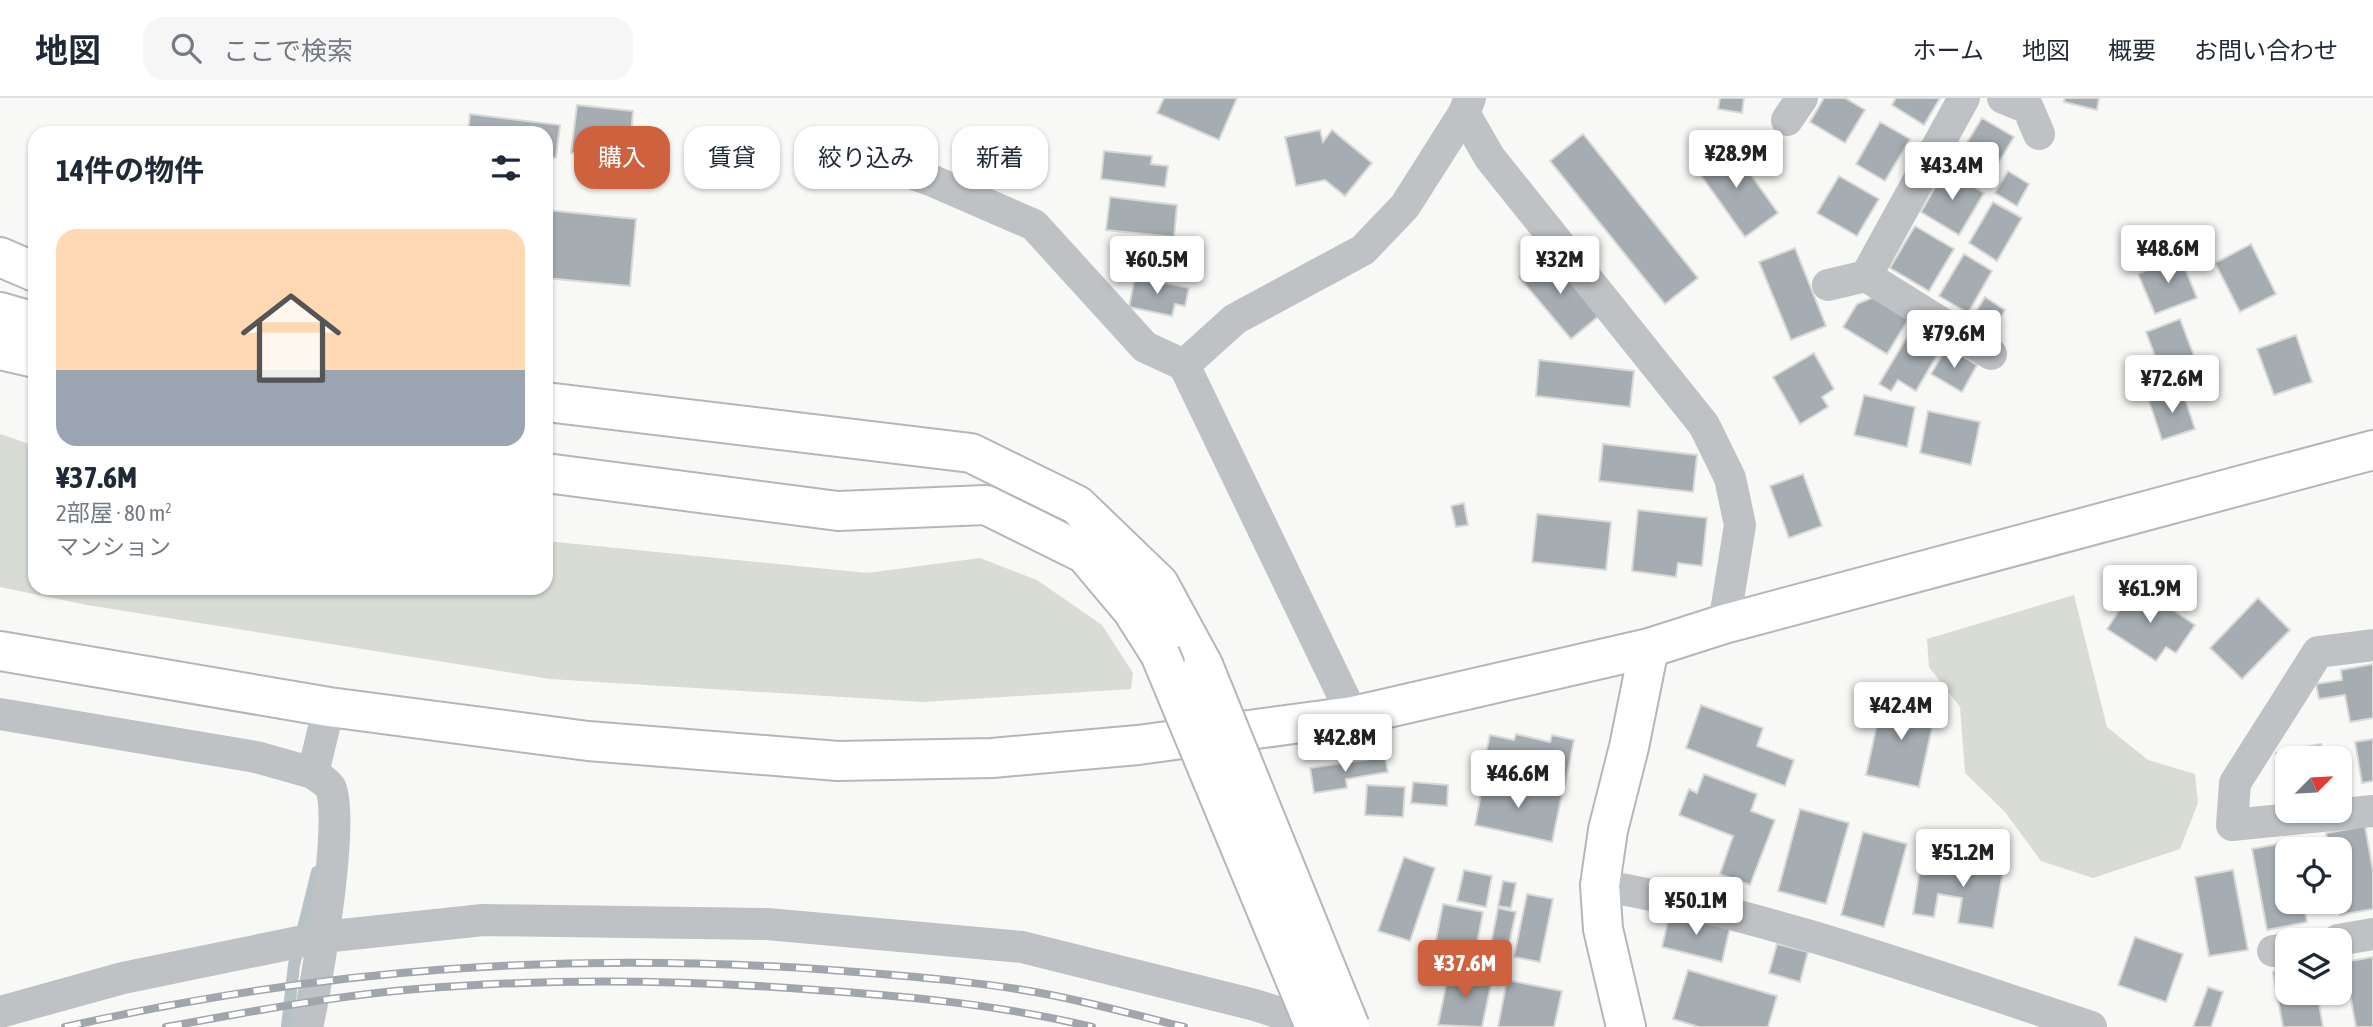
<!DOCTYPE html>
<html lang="ja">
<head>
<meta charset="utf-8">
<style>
  :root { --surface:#fff; --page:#f6f6f7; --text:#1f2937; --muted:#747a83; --line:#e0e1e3; --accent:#ce623f }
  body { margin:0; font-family:"Asap Condensed","Noto Sans JP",sans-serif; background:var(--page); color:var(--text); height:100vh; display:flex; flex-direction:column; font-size:26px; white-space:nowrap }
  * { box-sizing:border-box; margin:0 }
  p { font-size:23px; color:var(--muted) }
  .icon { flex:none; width:38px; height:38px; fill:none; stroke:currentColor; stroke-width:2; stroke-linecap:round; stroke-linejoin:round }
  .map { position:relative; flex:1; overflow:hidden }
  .side { position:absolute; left:28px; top:28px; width:525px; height:469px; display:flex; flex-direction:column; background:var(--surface); border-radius:21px; box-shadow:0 2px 5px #0004 }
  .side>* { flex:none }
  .top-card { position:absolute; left:574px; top:28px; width:665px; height:63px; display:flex; gap:14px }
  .needle { width:46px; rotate:66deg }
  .tools { position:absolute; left:2275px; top:648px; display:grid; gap:14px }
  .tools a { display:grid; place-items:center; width:77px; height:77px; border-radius:14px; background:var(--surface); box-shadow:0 2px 5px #0004; font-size:35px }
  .price { position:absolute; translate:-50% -60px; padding:0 16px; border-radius:7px; background:#fff; color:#222; font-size:23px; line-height:46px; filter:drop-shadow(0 2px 4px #0008) }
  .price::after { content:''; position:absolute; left:50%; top:42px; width:21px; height:16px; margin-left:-10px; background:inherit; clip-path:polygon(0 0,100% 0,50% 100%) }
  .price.on { background:var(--accent); color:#fff }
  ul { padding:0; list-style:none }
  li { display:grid; align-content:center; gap:14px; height:371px; padding:0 28px }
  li+li { border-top:2px solid var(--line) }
  li span { display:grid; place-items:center; height:217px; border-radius:21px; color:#555 }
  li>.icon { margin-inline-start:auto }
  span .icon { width:126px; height:126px; fill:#fffc; stroke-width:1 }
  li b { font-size:30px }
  h2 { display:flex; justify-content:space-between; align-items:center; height:84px; padding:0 28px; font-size:30px }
  .chip { padding:0 24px; border-radius:21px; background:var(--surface); box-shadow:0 2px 5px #0004; font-size:24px; line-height:63px }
  .chip.on { background:var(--accent); color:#fff }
  header { display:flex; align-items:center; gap:42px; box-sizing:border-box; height:98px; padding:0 35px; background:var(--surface); border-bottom:2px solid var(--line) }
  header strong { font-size:33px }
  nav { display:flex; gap:38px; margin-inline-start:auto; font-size:24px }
  .search { width:490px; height:63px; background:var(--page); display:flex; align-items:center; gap:18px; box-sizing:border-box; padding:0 24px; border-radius:21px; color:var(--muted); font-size:26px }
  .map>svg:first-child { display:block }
</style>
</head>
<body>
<header>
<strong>地図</strong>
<div class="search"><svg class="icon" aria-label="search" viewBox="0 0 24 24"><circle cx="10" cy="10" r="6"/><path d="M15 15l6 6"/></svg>ここで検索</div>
<nav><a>ホーム</a><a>地図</a><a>概要</a><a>お問い合わせ</a></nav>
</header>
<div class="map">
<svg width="2373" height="929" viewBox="0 0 2373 929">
  <rect width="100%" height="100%" fill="#f8f8f6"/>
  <path fill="#d8dcd5" d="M0,336L35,348V490H546V443L867,475L980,460L1037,482L1102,527L1133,575L1131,591L922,604L550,581L87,507L0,489Z
    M2074,497L2107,629L2148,662L2195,676L2198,705L2180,751L2093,780L2041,763L2005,714L1965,675L1960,609L1929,569L1927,541Z"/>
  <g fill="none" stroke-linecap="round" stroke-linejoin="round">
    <path stroke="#b8c2c6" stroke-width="12" d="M287,929L294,867L317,774"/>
  </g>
  <path fill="#a5adb2" stroke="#d9d9d8" stroke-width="2" d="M1164,0H1237L1219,42L1157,15Z
    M1720,0H1744L1742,15L1718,11Z
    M1824,0H1845L1865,12L1845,45L1810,24Z
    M1896,0H1940L1924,27L1892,7Z
    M2065,0H2099L2097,12L2064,4Z
    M577,7L633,13L629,62L571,55Z
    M470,16L560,27L556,60L546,59V35H468Z
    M1982,20L2014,39L1992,75L1960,56Z
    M1880,24L1910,41L1885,83L1856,66Z
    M1320,32L1323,44L1332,32L1372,65L1345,98L1325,82L1296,88L1285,39Z
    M1583,36L1698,180L1665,206L1550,63Z
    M1728,45L1778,115L1745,139L1695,69Z
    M1104,53L1152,58L1151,66L1168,68L1165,89L1101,81Z
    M1945,72L1984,95L1959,137L1921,114Z
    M2008,73L2029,86L2017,108L1995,95Z
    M1839,78L1879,101L1857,138L1817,115Z
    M1110,99L1177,107L1174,139L1106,132Z
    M1993,104L2022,120L1997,163L1969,145Z
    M546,112L636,121L630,188L546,180Z
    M1915,128L1954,151L1929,193L1890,170Z
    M2251,146L2276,196L2240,214L2215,165Z
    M1795,150L1826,228L1791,242L1759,164Z
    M1549,155L1600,217L1571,241L1519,179Z
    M1964,156L1992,173L1968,215L1939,198Z
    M2180,158L2197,200L2155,216L2138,176Z
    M1135,179L1189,190L1185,208L1175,206L1172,218L1129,209Z
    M1874,199L1909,220L1887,256L1843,229L1857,206Z
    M1985,199L2005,212L1991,237L1970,224Z
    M2180,221L2194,258L2160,271L2146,234Z
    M1910,234L1940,252L1916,293L1898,282L1891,293L1879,286Z
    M2296,237L2312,284L2274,297L2257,251Z
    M1947,249L1977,267L1962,294L1931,276Z
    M1814,255L1834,291L1822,299L1828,309L1800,326L1773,279Z
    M1539,262L1634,273L1630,309L1536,298Z
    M2182,292L2195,331L2162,342L2149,303Z
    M1864,297L1915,309L1907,349L1854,337Z
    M1928,313L1980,324L1971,367L1920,355Z
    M1603,346L1697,357L1693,394L1599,383Z
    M1803,376L1822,428L1789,440L1770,388Z
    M1464,405L1468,427L1456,429L1451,408Z
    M1638,412L1707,420L1702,468L1678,465L1676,479L1632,473Z
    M1537,416L1611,424L1606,472L1532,464Z
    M2156,469L2169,477L2156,496L2144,488Z
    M2136,487L2195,527L2176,555L2166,549L2156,563L2107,531Z
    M2258,500L2290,532L2242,581L2210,550Z
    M2373,566V620L2350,624L2345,597L2319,601L2316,586L2342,582L2341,572Z
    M1883,599L1936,611L1919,689L1866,677Z
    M1701,607L1763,630L1757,648L1794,662L1785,688L1686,650Z
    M1516,636L1550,644L1552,637L1574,642L1565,687L1483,668L1490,637L1514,642Z
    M2373,641V683L2362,685L2355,644Z
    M2321,646L2323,660H2287V694L2283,695L2276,655Z
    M1385,659L1388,674L1346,681L1347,690L1314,695L1310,670Z
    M1704,676L1757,696L1751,713L1775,722L1750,787L1720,776L1733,738L1679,717L1689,691L1697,695Z
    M1484,680L1562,696L1552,744L1475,727Z
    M1413,684L1448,687L1447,708L1411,705Z
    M1367,687L1405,689L1403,719L1365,717Z
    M1800,711L1849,725L1826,806L1778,793Z
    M2365,728L2373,773V811L2340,817L2338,803L2340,751H2329L2326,735Z
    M1863,734L1907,746L1884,829L1841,817Z
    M2293,743L2294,751H2287V803H2303L2307,824L2267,832L2252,751Z
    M1969,756L2005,762L1993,830L1958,825L1962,800L1938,796L1934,819L1913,816L1921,764L1967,771Z
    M1404,759L1435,770L1410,843L1378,833Z
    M1464,772L1492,778L1486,809L1457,803Z
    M2233,772L2248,852L2209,858L2195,779Z
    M1503,783L1516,785L1511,810L1498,808Z
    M1527,796L1553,801L1540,864L1514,859Z
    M1443,806L1483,814L1475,856L1435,847Z
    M1498,810L1516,814L1506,860L1489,856Z
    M1670,814L1730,829L1722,864L1662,849Z
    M2135,839L2183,856L2166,904L2118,887Z
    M1777,846L1808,854L1800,884L1769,875Z
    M2373,859V929H2356L2344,864Z
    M2287,871V894H2317L2323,929H2283L2273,874Z
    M1688,872L1777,898L1768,929H1699L1673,921Z
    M1449,873L1492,881L1482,929L1438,927Z
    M1507,882L1562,893L1554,929H1498Z
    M2208,889L2223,894L2211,929H2193Z"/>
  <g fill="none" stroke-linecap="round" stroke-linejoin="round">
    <g stroke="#b3b7bb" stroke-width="42">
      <path id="secondary" d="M0,553L329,609L588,643L838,663L992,660L1138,647L1353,618L1649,550L1724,526L2373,352
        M1626,929L1603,831L1600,787L1608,732L1629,649L1649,550"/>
    </g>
    <g stroke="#b4b7ba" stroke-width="42">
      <path id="highway" d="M0,159L35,174
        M0,214L35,224
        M0,252L35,260
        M546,304L971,355L1077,407L1159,486L1203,567
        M546,375L838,413L986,407L1085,456L1132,512L1160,556"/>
    </g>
    <path stroke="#bec2c5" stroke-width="32" d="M2003,0L2028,10L2039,36
      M1464,15L1490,60L1704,327L1730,380L1740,427L1724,526
      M1787,22L1802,0
      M871,61L933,83L1034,127L1145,249L1184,267L1353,618
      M1866,178L1991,256
      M1828,187L1866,178L1964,0
      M1184,267L1235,221L1363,152L1405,108L1464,15L1470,0
      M2373,547L2318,554L2235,685L2232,727L2373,713
      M0,616L256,659L313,675
      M1600,787C1768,817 1929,876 2091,929
      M2338,842L2373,836
      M2273,853L2287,851
      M0,914L123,880L323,839L483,822L767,826L1022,849L1255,907L1324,929
      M307,929C316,892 346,715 330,689C327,684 318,679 313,675L329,609"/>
    <use href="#secondary" stroke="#fff" stroke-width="38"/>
    <use href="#highway" stroke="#fff" stroke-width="38"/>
    <g stroke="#a0a6ab" stroke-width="8">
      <path id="rail" d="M65,929C324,870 567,853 831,872C904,878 980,883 1051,897C1096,906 1140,918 1184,929
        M166,929C263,911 361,893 459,888C583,880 706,883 830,893C917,899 1006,908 1092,929"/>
    </g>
    <use href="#rail" stroke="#fff" stroke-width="5" stroke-dasharray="16" stroke-linecap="butt"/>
    <g stroke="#b4b7ba" stroke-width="42" stroke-linecap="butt">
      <path id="highway-bridge" d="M1160,556L1315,929
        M1203,567L1350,929"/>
    </g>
    <use href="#highway-bridge" stroke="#fff" stroke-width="38"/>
  </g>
</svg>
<div class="tools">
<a><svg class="needle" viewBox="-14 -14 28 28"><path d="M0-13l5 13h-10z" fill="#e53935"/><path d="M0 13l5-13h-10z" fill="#747a83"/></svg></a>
<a><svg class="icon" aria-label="locate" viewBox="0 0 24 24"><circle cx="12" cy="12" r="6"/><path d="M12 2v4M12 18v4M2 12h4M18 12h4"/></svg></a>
<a><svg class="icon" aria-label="layers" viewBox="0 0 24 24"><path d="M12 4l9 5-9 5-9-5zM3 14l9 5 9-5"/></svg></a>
</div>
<b class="price" style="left:1736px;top:92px">¥28.9M</b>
<b class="price" style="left:1952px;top:104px">¥43.4M</b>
<b class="price" style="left:2168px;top:187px">¥48.6M</b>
<b class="price" style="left:1157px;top:198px">¥60.5M</b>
<b class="price" style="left:1560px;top:198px">¥32M</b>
<b class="price" style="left:1954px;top:272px">¥79.6M</b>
<b class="price" style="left:2172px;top:317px">¥72.6M</b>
<b class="price" style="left:2150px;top:527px">¥61.9M</b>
<b class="price" style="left:1901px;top:644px">¥42.4M</b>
<b class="price" style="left:1345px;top:676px">¥42.8M</b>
<b class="price" style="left:1518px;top:712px">¥46.6M</b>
<b class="price" style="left:1963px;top:791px">¥51.2M</b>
<b class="price" style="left:1696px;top:839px">¥50.1M</b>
<b class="price on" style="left:1465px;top:902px">¥37.6M</b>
<div class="top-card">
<a class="chip on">購入</a>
<a class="chip">賃貸</a>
<a class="chip">絞り込み</a>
<a class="chip">新着</a>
</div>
<section class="side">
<h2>14件の物件<svg class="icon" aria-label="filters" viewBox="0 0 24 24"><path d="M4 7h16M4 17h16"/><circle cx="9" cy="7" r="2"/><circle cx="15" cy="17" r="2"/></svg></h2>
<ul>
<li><span style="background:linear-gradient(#ffd9b3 65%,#9aa5b1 0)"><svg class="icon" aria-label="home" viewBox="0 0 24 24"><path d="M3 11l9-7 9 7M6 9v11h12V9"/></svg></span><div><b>¥37.6M</b><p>2部屋 · 80 m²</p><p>マンション</p></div></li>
</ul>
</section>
</div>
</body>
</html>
